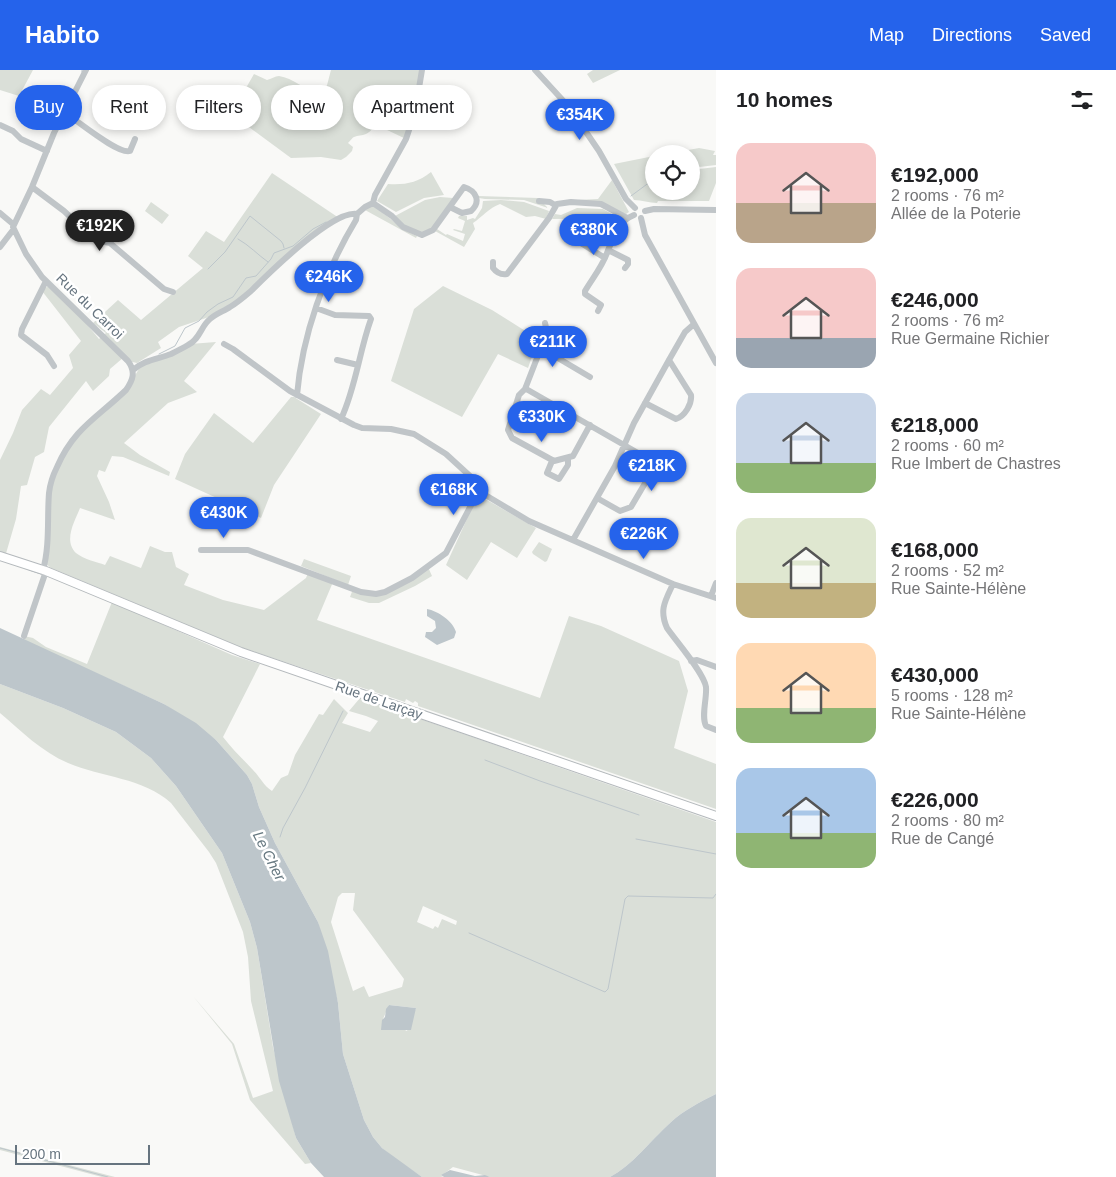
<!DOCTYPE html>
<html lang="en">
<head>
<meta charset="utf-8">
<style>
  :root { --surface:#fff; --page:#f6f6f6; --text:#202124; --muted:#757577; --accent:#2563eb }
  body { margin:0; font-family:Helvetica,sans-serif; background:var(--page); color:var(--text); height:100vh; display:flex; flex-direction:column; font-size:19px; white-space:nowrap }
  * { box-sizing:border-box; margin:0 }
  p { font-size:16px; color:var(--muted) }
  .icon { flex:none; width:28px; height:28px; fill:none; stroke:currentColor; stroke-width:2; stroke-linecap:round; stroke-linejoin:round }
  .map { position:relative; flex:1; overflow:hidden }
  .panel { display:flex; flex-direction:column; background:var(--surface); width:400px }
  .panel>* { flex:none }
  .guide { position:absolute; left:15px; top:15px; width:475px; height:45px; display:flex; gap:10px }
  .controls { position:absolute; left:645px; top:75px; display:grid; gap:10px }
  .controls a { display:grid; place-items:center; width:55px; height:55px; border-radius:50%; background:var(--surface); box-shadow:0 2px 8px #0003; font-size:25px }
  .scale { position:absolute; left:15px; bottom:12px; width:135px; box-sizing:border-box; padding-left:5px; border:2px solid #66747f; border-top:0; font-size:14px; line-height:18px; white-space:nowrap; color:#66747f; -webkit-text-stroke:4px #fff; paint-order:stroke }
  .price { position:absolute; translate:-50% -42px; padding:0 11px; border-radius:18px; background:var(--accent); color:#fff; font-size:16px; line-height:32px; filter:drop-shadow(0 1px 2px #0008) }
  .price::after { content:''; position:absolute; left:50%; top:30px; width:15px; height:11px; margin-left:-8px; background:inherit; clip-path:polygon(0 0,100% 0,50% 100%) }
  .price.current { background:#222; color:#fff }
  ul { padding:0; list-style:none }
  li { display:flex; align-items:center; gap:15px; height:125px; padding:0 20px }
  li span { display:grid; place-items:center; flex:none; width:140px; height:100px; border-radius:15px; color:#555 }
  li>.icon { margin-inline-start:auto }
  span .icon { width:60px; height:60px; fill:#fffc; stroke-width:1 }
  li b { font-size:21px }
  h2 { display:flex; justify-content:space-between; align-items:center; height:60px; padding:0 20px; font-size:21px }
  .chip { padding:0 18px; border-radius:22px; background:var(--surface); box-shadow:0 2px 8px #0003; font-size:18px; line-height:45px }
  .chip.current { background:var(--accent); color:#fff }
  header { display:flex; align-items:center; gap:30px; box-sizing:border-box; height:70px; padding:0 25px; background:var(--accent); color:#fff }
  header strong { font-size:24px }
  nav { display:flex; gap:28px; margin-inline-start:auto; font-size:18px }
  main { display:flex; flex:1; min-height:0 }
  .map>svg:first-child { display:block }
</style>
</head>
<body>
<header>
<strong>Habito</strong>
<nav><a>Map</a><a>Directions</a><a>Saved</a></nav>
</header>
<main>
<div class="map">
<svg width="716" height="1107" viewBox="0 0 716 1107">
  <rect width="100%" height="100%" fill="#f9f9f7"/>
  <path fill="#dadfd8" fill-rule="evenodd" d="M0,0H33L19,26L0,20Z
    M331,0H422L406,69L385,59C386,57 387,54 387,51C387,43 377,30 370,29C365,29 362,31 358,33L356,39L359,43L367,41C375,48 377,59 366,64C362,66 358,65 354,67C353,67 349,72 348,73L353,77L352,81L346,87L341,90L321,87L291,88L231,44L254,4L267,10C271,9 275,6 279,6C293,8 305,20 318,23L326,19Z
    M593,0H620L593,13L587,4Z
    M699,78L715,81L713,85H716V95L691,98V84H667Z
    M654,86V121H691V100L716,97V113L709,131H658L657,133C649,133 642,130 634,130L614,94Z
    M431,102L444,125L424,128L396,142L377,131L388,114C405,115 417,113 431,102Z
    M272,103L339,148L307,171L245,226L218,244L179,257L158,272L161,278L137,293L128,291L124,287L110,299L109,306L93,321L86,311L49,357L44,382L35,387L27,415L21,416L16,449L5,487L0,486V390L13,363L22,340L41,319L50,325L73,298L69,285L81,271L42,221L48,216L75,240L99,269L106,263L93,253L118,230L141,250L203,198L188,186L206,161L224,172Z
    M612,110L629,142L626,144L577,130L598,129Z
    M478,126L538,128L548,138L524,130L485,129L479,128Z
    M440,127L453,128L432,159L421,163L403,156L395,146L425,130Z
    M501,130L524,132L549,141L546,149L535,146L526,147L500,134C489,138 482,147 473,153L475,159L464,177L435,161L437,159L446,165L447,164L463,171L465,164L453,160L454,159L462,161L465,151L458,148L459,146H467V150L473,148L475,149L482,138L483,131Z
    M151,132L169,145L162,154L145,141Z
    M372,135C388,145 400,160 417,166L416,168L365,140Z
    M577,138L603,139L619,148L552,149L555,144L561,145Z
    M443,216L492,240L538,269L528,298L498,284L462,347L391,311L414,239Z
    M216,272L184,311L197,322L168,333L124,373L140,385L170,402L169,406L123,387L112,386L105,402L99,400L97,406L109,432L115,450L80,438C75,451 63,470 76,483C83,489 97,492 105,495L110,486L141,498L150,476L165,482H172L176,497L189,504L184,515L223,530L264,540L306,508L308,503L333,512L317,550L540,628L569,546L601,556L679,591L688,621L674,678L716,694V739L418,636V633L415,631L413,633L406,629L405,632L240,577L51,498L45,493L50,417L69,374L128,317L142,294L190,274Z
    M291,327H294L321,344L274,415L261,448L175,409L185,384L214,343L253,373Z
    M480,426L536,458L517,488L491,472L467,510L446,495L477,427Z
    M539,472L552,479L547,491L545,492L533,484L532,482Z
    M304,489L351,506L348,515L301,496Z
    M428,497L432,506L415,516L379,533H369L350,527L353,519L380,523Z
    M112,532L232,585L260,594L223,667C232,679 243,689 253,700C260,707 263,715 272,721L281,708L288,705L295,685L319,644L323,645L334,629L348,643L342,653L370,662L378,651L366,646L349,641L360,628L716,752V1024C700,1032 684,1040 670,1053C650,1071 633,1095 610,1107H490L453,1097L441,1106L444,1107H422L394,1088L382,1078L373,1067L364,1050L343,984L338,933L318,852L275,773L259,737L252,714L247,705L216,670L164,634L23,570L24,566L33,568L46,577L87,594ZM342,823H355L353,840L404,909L402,917L369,927L364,916L353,921L331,852L338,827ZM423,836L457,851L456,855L442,849L438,858L435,856L433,859L417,852ZM389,935L416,938L407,961L383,949Z
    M0,614L63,638L116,662L151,688L176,716L222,783L250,852L257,878L273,977L296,1068L311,1093L305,1094L250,1030L232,974L193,926L234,974L253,1028L273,1021L251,931L248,887L243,862L216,793L209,782L171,733C144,708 101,707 68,693C42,682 21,661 0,643Z
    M0,1077L115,1107H102L0,1080Z"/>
  <path fill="#bdc6cb" d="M427,539C438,541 453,551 456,562L454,568L437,575L425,567L426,562H432L436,558L435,551L427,546Z
    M0,558L164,634L196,653L216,670L247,705L252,714L259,737L275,773L318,852L328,881L338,933L343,984L364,1050L373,1067L382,1078L422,1107H324L311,1093L296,1068L279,1011L257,878L250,852L222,783L176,716L151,688L116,662L63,638L0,614Z
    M389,935L416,938L411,960H381L382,950L385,947L386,939Z
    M716,1024V1107H610C633,1095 650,1071 670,1053C684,1040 700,1032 716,1024Z
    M450,1100L475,1106L485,1105L490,1107H444L441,1105Z"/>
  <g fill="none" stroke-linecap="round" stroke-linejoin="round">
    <path stroke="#bdc6cb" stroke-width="1" d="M82,2V0
      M631,126L654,109
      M238,169C249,175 258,185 268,192
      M208,199L225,182L250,146L281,171L283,174L284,178
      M159,284L175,276L185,258L199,251L207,242L218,234L233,227L246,208L256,206L271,189L274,183L293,176L313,159L326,152
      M29,500L41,504
      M55,501L66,505
      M485,690L540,711L639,745
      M280,767L283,758L305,718L343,641
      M636,769L716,784
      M469,863L605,922L608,919L625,829L628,826L713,828L716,824
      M0,1078L108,1107"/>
    <g stroke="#b4b9bc" stroke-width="10">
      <path id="major" d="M0,486L46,501L241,582L716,746"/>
    </g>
    <path stroke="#c0c5c8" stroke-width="6" d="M535,0L569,37L599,81L626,129L635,138
      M65,43C77,50 118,85 130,81L135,69
      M0,55L13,61L21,69L47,81
      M32,117L64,141L95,170L110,173L164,219L173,222
      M539,131L550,132L555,135
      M373,133L392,146L403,157L422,165L433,160L464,117C477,121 481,132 471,141L462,143L450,137
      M645,141L654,139L716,140
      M0,143L13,154
      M641,148L645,165L716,293
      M576,170L605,188
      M0,177L13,160
      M608,180L628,190V194L625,198
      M493,192V198C496,202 501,205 507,204L549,148L557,134L571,132L601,134L627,148
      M46,211L22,259L21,265L47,285L54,296
      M316,238L335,245L369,246L371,249C359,282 356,317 341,349
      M598,241L601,235L585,224V221C592,209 602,197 607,183C614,167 615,153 634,145
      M224,274L233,279L290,321L354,355L362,358L391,359L414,364L446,384L470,406L482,423L529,451L673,514L716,528
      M544,280L547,262L545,253
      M337,290L358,295
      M133,300C144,290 158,289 171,284C177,281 183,278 188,275C200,269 201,256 210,249C215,244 224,241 230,237C237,233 244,227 251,221C269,203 333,140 357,144L365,137L373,133L375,125L406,69L415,42L422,0
      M525,319L539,283L542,281H546L590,307
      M297,325C302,266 325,201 356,150L357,144
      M645,333L676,349C685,346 692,334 691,325L669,290
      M590,355L573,386L554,391L512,368L508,360L519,325L525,319L528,320L652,391L654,398L631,437L620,441L597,428
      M552,391L547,403L559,409L568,395V388
      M573,470L615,396L634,353L669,290L685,262L694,254
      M201,480H248L361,522L376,524L385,522L412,508L446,483L479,420
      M43,500C50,475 47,448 49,423C50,414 53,405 57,397C74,358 97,348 126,320C133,310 136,302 128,291L42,207L26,184L13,157L32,117L54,63L86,0
      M673,514C665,531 659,540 667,558C676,571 704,603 706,617C707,629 701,646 706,656L716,660
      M711,526L716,513
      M24,566L46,501
      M691,591L697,590L716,597"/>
    <use href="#major" stroke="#fff" stroke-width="8"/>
  </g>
  <g text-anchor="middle" stroke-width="5" stroke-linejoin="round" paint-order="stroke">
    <g font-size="14" fill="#66747f" stroke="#fff">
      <text transform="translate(90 236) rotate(44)" y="5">Rue du Carroi</text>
      <text transform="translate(379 630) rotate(19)" y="5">Rue de Larçay</text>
    </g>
    <g font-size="15" font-style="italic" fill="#667880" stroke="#fff">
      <text transform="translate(269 786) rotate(63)" y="5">Le Cher</text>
    </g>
  </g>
</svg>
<div class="controls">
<a><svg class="icon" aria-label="locate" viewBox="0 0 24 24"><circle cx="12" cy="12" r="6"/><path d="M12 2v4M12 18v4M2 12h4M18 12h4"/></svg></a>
</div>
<div class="scale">200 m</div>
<b class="price" style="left:580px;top:71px">€354K</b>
<b class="price current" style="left:100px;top:182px">€192K</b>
<b class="price" style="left:594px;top:186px">€380K</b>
<b class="price" style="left:329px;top:233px">€246K</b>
<b class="price" style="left:553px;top:298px">€211K</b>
<b class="price" style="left:542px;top:373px">€330K</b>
<b class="price" style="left:652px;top:422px">€218K</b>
<b class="price" style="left:454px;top:446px">€168K</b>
<b class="price" style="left:224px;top:469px">€430K</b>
<b class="price" style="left:644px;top:490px">€226K</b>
<div class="guide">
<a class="chip current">Buy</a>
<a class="chip">Rent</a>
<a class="chip">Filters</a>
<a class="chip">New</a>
<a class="chip">Apartment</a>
</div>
</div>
<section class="panel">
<h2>10 homes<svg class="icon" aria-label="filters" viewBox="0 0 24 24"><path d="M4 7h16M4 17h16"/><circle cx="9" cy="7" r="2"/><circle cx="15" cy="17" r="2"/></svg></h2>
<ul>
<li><span style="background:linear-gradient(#f6c9c9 60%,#b9a48a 0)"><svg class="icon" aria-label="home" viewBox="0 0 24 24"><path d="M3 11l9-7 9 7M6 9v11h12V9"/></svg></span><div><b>€192,000</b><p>2 rooms · 76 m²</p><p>Allée de la Poterie</p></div></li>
<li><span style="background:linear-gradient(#f6c9c9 70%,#9aa5b1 0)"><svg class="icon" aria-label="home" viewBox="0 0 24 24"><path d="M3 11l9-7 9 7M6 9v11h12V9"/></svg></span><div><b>€246,000</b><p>2 rooms · 76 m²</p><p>Rue Germaine Richier</p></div></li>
<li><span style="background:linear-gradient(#c9d6e8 70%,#8fb573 0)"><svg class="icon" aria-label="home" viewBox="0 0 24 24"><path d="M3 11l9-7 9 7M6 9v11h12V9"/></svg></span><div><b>€218,000</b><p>2 rooms · 60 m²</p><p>Rue Imbert de Chastres</p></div></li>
<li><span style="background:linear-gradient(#dfe7d0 65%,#c2b280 0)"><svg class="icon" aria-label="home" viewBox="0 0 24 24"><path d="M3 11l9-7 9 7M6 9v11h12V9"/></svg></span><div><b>€168,000</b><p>2 rooms · 52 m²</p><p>Rue Sainte-Hélène</p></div></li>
<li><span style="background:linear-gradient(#ffd9b3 65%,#8fb573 0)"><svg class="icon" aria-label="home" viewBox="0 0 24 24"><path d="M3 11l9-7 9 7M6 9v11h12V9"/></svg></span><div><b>€430,000</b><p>5 rooms · 128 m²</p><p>Rue Sainte-Hélène</p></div></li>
<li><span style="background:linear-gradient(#a9c7e8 65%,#8fb573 0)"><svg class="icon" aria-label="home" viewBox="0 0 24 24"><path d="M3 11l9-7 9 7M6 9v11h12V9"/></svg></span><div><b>€226,000</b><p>2 rooms · 80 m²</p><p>Rue de Cangé</p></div></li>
</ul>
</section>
</main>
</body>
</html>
